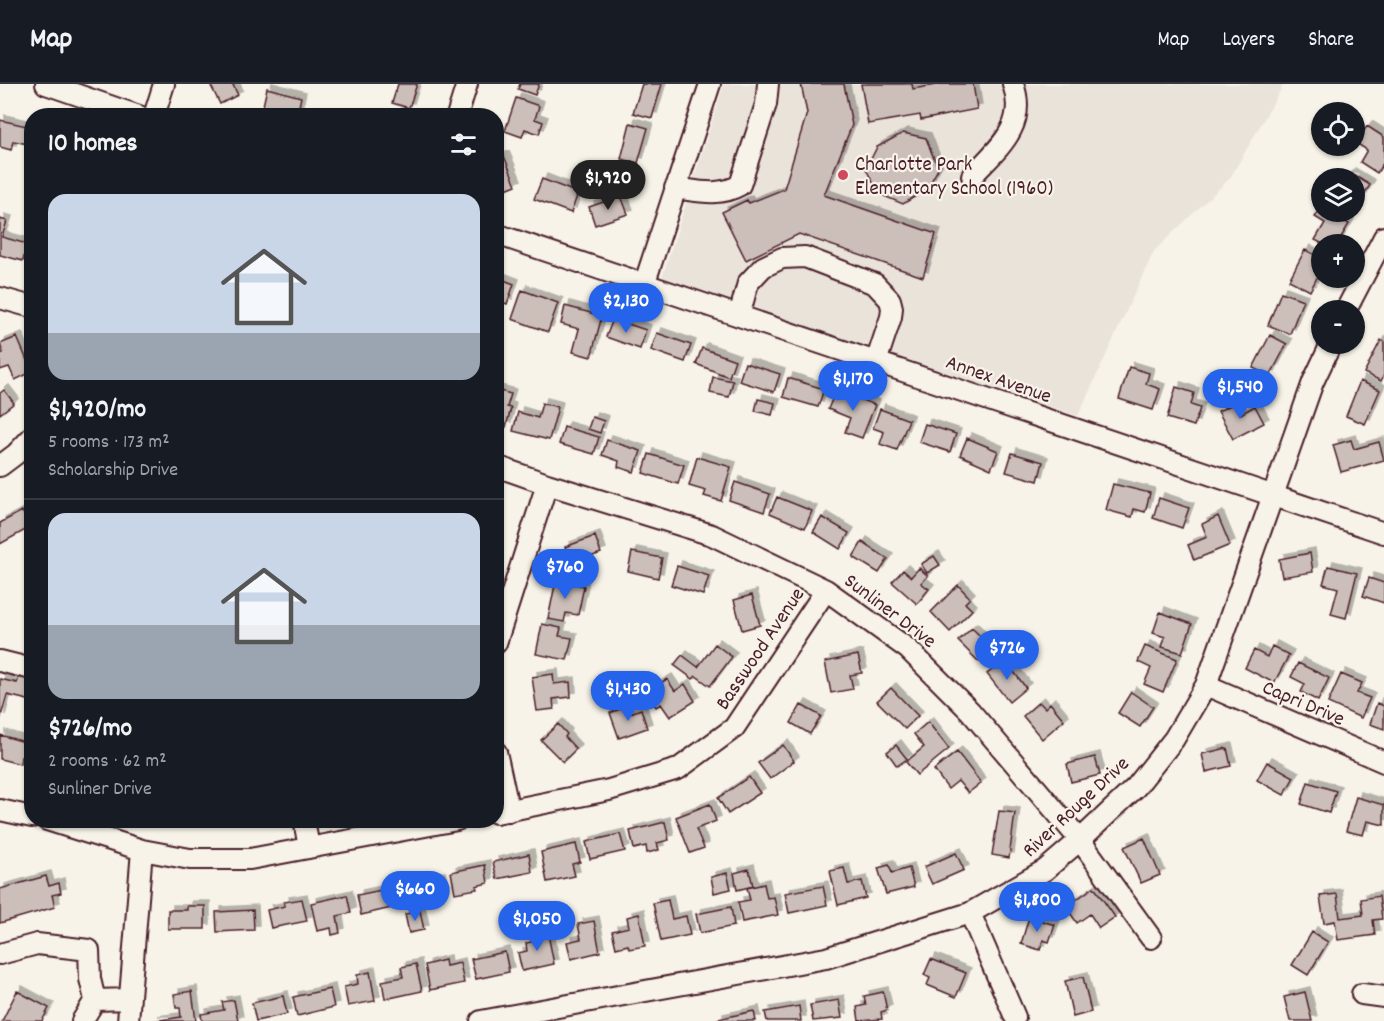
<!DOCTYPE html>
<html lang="en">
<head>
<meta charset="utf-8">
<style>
  :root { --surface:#171b24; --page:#242831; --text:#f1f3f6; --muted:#9ea1a6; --line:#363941; --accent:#2563eb }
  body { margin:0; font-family:Dekko,sans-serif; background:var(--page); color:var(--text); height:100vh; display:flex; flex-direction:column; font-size:22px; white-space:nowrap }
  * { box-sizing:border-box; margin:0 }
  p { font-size:20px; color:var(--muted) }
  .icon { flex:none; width:33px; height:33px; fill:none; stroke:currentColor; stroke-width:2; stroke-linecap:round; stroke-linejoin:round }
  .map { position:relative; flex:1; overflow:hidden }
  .drawer { position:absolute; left:24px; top:24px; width:480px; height:720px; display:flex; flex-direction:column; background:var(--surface); border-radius:24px; box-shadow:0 2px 4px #0004 }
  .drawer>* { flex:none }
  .fabs { position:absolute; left:1311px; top:18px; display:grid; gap:12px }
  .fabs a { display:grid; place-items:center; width:54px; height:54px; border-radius:50%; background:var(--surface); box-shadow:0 2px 4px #0004; font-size:30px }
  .price { position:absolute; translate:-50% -51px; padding:0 14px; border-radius:21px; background:var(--accent); color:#fff; font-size:20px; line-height:39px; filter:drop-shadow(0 2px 3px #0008) }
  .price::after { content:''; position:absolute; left:50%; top:36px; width:18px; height:14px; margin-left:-9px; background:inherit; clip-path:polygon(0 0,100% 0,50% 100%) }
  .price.current { background:#222; color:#fff }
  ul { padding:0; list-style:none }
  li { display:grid; align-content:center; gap:12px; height:318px; padding:0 24px }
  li+li { border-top:2px solid var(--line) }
  li span { display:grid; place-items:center; height:186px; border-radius:18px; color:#555 }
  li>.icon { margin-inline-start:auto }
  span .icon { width:108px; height:108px; fill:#fffc; stroke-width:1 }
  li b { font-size:26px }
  h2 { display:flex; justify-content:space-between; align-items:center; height:72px; padding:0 24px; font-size:26px }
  header { display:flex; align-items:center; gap:36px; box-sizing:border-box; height:84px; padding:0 30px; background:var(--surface); border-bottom:2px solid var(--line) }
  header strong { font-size:28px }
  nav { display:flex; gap:33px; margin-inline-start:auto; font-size:21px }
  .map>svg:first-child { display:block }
</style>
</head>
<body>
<header>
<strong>Map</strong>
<nav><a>Map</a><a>Layers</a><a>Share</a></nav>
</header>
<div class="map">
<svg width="1384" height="937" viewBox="0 0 1384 937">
  <defs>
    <filter id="shadow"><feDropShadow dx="5" dy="-5" stdDeviation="0" flood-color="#0004"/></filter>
  </defs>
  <rect width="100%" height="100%" fill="#f7f3e8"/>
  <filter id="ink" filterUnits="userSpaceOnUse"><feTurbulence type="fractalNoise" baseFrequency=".0167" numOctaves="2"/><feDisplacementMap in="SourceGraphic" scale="12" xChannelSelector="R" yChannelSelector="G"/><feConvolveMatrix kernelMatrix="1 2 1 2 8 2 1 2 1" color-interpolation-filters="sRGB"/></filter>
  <g filter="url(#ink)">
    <path fill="#eae3da" d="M724,0H1284L1230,94L1154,167L1078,332L662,194Z"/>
    <path fill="#ccbfb9" stroke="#4a1f2b" stroke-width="1.5" filter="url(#shadow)" d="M210,0H235L233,1L238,11L220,20Z
      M398,0H417L409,24L392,19Z
      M520,0H539L535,11L518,5Z
      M642,0H662L652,34L633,29Z
      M801,0H844L852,41L824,111L936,150L923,193L799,150L746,176L722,128L747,116L749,119L784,105L807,29Z
      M861,0H912L913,5L942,0H973L977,25L921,36L920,31L868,40Z
      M267,4L301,13L297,32H285L262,26Z
      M516,14L539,22L535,35L543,38L539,50L525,45L522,53L505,47Z
      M0,36L31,43L28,60L13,57L11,66L0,63Z
      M630,39L648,44L638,79L621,75Z
      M1367,42L1384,53V78L1377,89L1360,78L1367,66L1356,59Z
      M903,49L926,54L938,85L926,106L903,120L879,110L866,85L877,63Z
      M504,72L516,101L501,107L496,97V75Z
      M1350,89L1370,101L1354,126V94H1347Z
      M542,95L578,109L571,129L534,115Z
      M621,112L628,130L595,141L589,123Z
      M1321,124L1322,128H1328L1349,140L1337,160H1323L1315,156L1325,139L1315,133Z
      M0,135L7,137L2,153L27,160L23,177L0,171Z
      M1305,166L1322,174V184L1310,207L1289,196Z
      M496,193L514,200L507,220L496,216Z
      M522,206L558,219L548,248L512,235Z
      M1281,208L1303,216L1290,250L1268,241Z
      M565,222L602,232L591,273L573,268L579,245L561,240Z
      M613,235L646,246L640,265L606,253Z
      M657,249L691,261L685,278L651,266Z
      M1270,251L1287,260L1270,292L1253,284Z
      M17,253L32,288L15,296L9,283L0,286V270L3,269L0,260Z
      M1381,256L1384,258V291L1381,297L1364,289Z
      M702,264L735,276L729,293L696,280Z
      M745,279L780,290L774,308L739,297Z
      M1129,283L1149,289L1146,300L1160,305L1153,326L1119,315Z
      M713,293L733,297L729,313L710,309Z
      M788,294L824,305L818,323L783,313Z
      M1360,297L1380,306L1365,340L1346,332Z
      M1176,303L1194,309L1191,321L1200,324L1194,342L1167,334Z
      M4,306L14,319L0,330V309Z
      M496,306L511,310L507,323L511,324L506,343L496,340Z
      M836,306L875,321L862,354L845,348L850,334L828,325Z
      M758,315L775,319L772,331L755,327Z
      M542,319L558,323L549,356L513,347L518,328L538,334Z
      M1235,319L1241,330L1255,322L1264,339L1233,355L1218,327Z
      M880,325L909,336L897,366L880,360L884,348L873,344Z
      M592,333L604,337L600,349L588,345Z
      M925,340L956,350L950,368L919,358Z
      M564,343L599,353L594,370L559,360Z
      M967,354L998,367L991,385L960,371Z
      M607,356L641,367L634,388L618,383L619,377L602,371Z
      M1351,356L1354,365L1379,358L1384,376L1341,388L1333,361Z
      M1012,369L1043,378L1038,397L1006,388Z
      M649,370L684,381L678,400L643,389Z
      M697,373L731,383L721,417L704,412L706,407L689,402Z
      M735,398L770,410L764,428L729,416Z
      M1113,400L1150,409L1145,428L1134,425L1132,433L1106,426Z
      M777,413L812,427L805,444L770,429Z
      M1159,414L1189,424L1182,444L1153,434Z
      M22,427L31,443L0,460V439Z
      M1218,432L1230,461L1194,476L1188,461L1207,453L1202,440Z
      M822,433L849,449L840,465L813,448Z
      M595,452L601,469L571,480L565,463Z
      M862,458L888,475L879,489L853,473Z
      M632,468L662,474L658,494L628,487Z
      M1310,469L1313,488L1282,493L1279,475Z
      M934,472L940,481L927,489L921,480Z
      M677,482L709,492L703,511L671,501Z
      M1328,482L1357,489L1346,534L1331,530L1338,504L1323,500Z
      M919,484L928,492L921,499L929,505L917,520L892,498L903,486L911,493Z
      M1369,494L1384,499V519L1363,512Z
      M556,496L584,502L578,531L566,529L564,538L548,535Z
      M958,501L970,514L965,519L972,526L950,548L931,528Z
      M752,511L760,541L742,546L734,516Z
      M1160,528L1192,540L1182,569L1162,563L1165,553L1153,549Z
      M542,540L561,544L559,552L572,554L567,576L536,570Z
      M972,544L993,565L979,578L958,557Z
      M715,560L732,573L710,602L696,592L693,595L674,581L682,571L698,583Z
      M1145,562L1177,575L1163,608L1144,600L1151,584L1138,578Z
      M1272,562L1289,571L1274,599L1245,584L1254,566L1267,573Z
      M858,571L862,589L850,591L853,605L831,609L825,578Z
      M1005,576L1026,604L1009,618L987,590Z
      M1298,579L1329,594L1318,617L1301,608L1305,600L1291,593Z
      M553,590L554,600L570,598L571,613L553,615L554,625L537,627L532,593Z
      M1341,590L1362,599L1357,609L1370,614L1361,634L1328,619Z
      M19,593L32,596V617L7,611L0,636V595L17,599Z
      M667,595L675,607L685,600L695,617L670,633L661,620L656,623L646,608Z
      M891,604L918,632L905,645L877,617Z
      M1131,608L1153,623L1140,643L1118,629Z
      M1039,618L1045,624L1050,619L1064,636L1042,655L1023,632Z
      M1377,619L1384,622V645L1370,640Z
      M801,621L821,632L810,650L791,639Z
      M625,623L628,630L641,625L647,644L619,654L610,629Z
      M928,638L949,665L917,691L906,678L924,663L914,650Z
      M558,640L567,650L565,653L576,665L563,678L541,656Z
      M0,651L32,660V676L21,673L20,680L0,675Z
      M783,661L794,677L770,695L758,679Z
      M896,661L907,675L897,682L887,668Z
      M1227,664L1231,682L1206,688L1202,670Z
      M957,668L981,699L968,709L958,697L948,705L934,686Z
      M1095,673L1100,691L1071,698L1067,680Z
      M1267,678L1294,693L1284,711L1257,696Z
      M749,693L760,709L728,730L718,714Z
      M1308,698L1336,707L1329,729L1301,720Z
      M1356,713L1384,721V741L1367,737L1363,751L1346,747Z
      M710,720L716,737L696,745L704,764L690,769L676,733Z
      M999,727L1015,729L1009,774L992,771Z
      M665,738L669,756L657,759L659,766L647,769L646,762L634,765L630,747Z
      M620,750L625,767L590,775L586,758Z
      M1144,754L1160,791L1141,799L1124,763Z
      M576,760L580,778L572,780L575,792L547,798L541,768Z
      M956,769L964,786L932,800L924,783Z
      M529,770L532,788L497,795L493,778Z
      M485,781L488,799L476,802L477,805L455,809L451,788Z
      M889,781L892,789L909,784L914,803L886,810L878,784Z
      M844,784L848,800L862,797L866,814L838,821L830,787Z
      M749,785L753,802L737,806L734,789Z
      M727,789L731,805L714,809L711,793Z
      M46,792L49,802L59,799L61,809L52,811L55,823L0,839V805Z
      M427,793L428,795L440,793L444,810L415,816L411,797Z
      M764,800L767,814L774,813L778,831L742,838L738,818L750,816L747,804Z
      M823,802L827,821L789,829L785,809Z
      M1094,803L1115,833L1099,844L1090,830L1077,839L1066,823Z
      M392,804L396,823L361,831L357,811Z
      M1337,810L1340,834L1363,831L1361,815L1379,812L1382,835L1373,836L1375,851L1338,856L1335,837L1324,839L1320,812Z
      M347,811L351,829L337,832L340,849L332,851L331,844L317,847L311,819Z
      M302,815L307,837L271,844L267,826L285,822L284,818Z
      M668,816L672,835L686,832L690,851L661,857L653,819Z
      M187,822H205V845H168V826H187Z
      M731,823L734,842L700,849L696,830Z
      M253,826L254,846L217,848L216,828Z
      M420,827L424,846L409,849L405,830Z
      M639,830L645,862L629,865L628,861L616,864L612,847L629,843L627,833Z
      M1029,833L1055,841L1049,858L1043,856L1040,866L1021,860Z
      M594,837L600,868L571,875L567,858L581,855L578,840Z
      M547,845L554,880L522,887L518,869L527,867L526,859L535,857L533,848Z
      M1312,848L1328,858L1308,891L1292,881Z
      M505,868L509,888L476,895L471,875Z
      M931,875L966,889L956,913L927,901L930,894L924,891Z
      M445,876L446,882L460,879L464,899L430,906L425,881Z
      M416,880L422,907L385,915L382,897L403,893L401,883Z
      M370,888L375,917L348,922L344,903L358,900L357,891Z
      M1083,893L1091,928L1073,933L1065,897Z
      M330,905L334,923L297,932L293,913Z
      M17,907L49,924L42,937H2Z
      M192,907L196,937H153L181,933L180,924H176L174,910Z
      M883,908L887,926L881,928L882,935L859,937L857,923L866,921L864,912Z
      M1305,908L1312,937H1290L1284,913Z
      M283,912L287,930L256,937L252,919Z
      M234,916L238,937H202L201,930L224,926L222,918Z
      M839,916L842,934L813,937L810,921Z
      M799,922L801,937H767L765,928Z
      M754,927L756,937H718V935Z"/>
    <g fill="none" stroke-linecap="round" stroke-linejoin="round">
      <g stroke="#4a1f2b" stroke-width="24">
        <path id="minor" d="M46,0L139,32
          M154,32L164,0
          M457,32L467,0
          M972,92C998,64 1028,42 1013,0
          M675,104C698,107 719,113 740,101L766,20L768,0
          M496,150L1384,449
          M644,201L710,0
          M0,214L32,223
          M1346,226L1384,153
          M739,232L748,199L763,183L782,174L805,173L875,200L890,216L892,224L891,233L876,278
          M0,382L16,370L32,353
          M496,382L547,400L712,451L826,506L908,565L970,627L1080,756L1151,854
          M496,559L547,400
          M0,577L32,585
          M1206,601L1384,678
          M496,668L509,727
          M0,726L32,733
          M496,729L609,706L678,685L734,644L826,506
          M47,736L142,766L190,775H250L457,736
          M304,736L309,764
          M970,829L1015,933
          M0,870L37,860L89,866L90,895L95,916
          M1362,910L1384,913
          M82,937L95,916L129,915
          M128,937L142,766
          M481,937L826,874L970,829L1045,786L1080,756L1136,703L1174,655L1206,601L1313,298L1331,260"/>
      </g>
      <use href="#minor" stroke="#f7f3e8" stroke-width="20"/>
    </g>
  </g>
  <circle fill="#d1495b" stroke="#f7f3e8" stroke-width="2" cx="843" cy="91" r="6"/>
  <g text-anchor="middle" stroke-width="4.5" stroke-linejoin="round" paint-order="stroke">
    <g font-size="21" fill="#4a1f2b" stroke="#f7f3e8" text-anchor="start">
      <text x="855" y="86">Charlotte Park<tspan x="855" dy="24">Elementary School (1960)</tspan></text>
    </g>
    <g font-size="21" fill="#4a1f2b" stroke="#f7f3e8">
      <text transform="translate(999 294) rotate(19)" y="7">Annex Avenue</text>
      <text transform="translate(891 526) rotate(37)" y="7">Sunliner Drive</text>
      <text transform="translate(759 564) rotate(-56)" y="7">Basswood Avenue</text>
      <text transform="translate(1304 618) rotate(23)" y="7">Capri Drive</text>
      <text transform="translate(1075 722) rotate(-43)" y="7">River Rouge Drive</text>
    </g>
  </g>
</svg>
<div class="fabs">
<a><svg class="icon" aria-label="locate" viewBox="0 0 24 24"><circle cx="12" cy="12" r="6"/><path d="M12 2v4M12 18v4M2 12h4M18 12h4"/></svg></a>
<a><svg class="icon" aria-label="layers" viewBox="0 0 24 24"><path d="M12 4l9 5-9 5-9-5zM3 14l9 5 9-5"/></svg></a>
<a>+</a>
<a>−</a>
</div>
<b class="price current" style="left:608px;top:127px">$1,920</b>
<b class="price" style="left:626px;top:250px">$2,130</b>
<b class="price" style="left:853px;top:328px">$1,170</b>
<b class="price" style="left:1240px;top:336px">$1,540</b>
<b class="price" style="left:565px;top:516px">$760</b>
<b class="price" style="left:1007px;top:597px">$726</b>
<b class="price" style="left:628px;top:638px">$1,430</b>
<b class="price" style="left:415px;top:838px">$660</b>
<b class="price" style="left:1037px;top:849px">$1,800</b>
<b class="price" style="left:537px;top:868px">$1,050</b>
<section class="drawer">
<h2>10 homes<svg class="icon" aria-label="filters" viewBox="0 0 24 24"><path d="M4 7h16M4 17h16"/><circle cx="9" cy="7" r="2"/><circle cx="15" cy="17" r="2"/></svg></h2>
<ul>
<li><span style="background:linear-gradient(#c9d6e8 75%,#9aa5b1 0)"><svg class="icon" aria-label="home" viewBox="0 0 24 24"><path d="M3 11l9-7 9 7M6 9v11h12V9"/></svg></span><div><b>$1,920/mo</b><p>5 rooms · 173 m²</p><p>Scholarship Drive</p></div></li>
<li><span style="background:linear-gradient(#c9d6e8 60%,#9aa5b1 0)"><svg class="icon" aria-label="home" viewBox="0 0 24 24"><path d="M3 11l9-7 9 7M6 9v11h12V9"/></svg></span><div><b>$726/mo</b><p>2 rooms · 62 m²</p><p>Sunliner Drive</p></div></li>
</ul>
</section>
</div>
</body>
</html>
